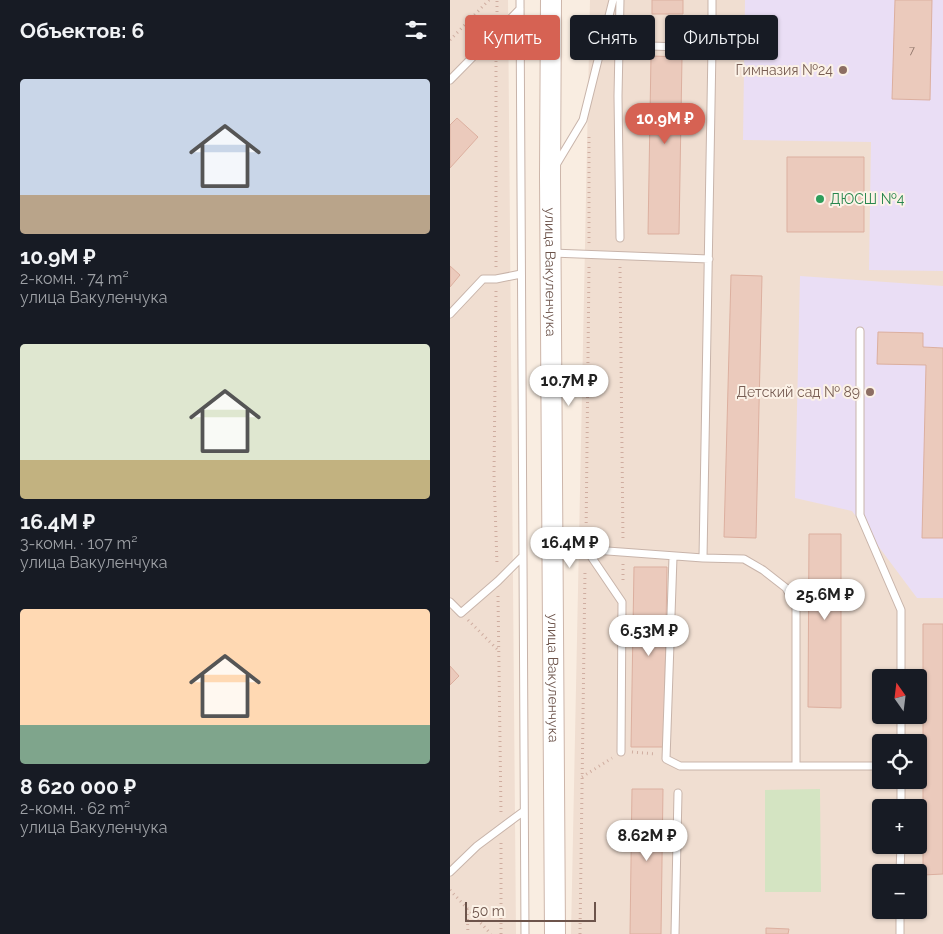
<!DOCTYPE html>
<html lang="ru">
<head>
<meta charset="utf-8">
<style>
  :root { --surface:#171b24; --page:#20242c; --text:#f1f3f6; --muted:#9ea1a6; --accent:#d66253 }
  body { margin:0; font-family:Raleway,sans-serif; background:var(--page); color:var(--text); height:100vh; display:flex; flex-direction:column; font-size:19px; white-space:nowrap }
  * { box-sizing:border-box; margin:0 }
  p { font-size:16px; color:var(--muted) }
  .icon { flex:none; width:28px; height:28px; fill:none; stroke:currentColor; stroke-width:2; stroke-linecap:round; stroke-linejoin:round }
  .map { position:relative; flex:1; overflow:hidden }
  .panel { display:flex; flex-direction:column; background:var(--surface); width:450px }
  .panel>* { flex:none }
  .top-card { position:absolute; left:15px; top:15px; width:402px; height:45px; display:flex; gap:10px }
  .needle { width:32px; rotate:346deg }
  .buttons { position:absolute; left:422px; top:669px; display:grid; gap:10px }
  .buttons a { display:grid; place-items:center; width:55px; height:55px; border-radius:5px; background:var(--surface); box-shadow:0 1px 4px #0004; font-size:25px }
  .scale { position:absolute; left:15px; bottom:12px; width:131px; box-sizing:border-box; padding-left:5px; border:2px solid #6d544b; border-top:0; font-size:14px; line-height:18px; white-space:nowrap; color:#6d544b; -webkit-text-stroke:4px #fcf2e7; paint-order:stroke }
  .price { position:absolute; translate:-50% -42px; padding:0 11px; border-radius:18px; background:#fff; color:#222; font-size:16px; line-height:32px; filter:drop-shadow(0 1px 2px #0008) }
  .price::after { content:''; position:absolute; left:50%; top:30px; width:15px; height:11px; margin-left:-8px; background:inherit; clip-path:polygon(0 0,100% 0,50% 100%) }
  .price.current { background:var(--accent); color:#fff }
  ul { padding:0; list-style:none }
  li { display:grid; align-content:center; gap:10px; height:265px; padding:0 20px }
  li span { display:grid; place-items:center; height:155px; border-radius:5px; color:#555 }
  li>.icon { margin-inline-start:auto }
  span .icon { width:90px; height:90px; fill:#fffc; stroke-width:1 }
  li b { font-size:21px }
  h2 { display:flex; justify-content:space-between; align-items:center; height:60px; padding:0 20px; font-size:21px }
  .tag { padding:0 18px; border-radius:5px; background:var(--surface); box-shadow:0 1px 4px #0004; font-size:18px; line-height:45px }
  .tag.current { background:var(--accent); color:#fff }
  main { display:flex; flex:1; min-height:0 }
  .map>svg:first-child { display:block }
</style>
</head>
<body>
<main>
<section class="panel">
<h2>Объектов: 6<svg class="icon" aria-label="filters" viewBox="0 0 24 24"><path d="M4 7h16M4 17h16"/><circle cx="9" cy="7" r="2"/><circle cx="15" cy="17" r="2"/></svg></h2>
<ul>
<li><span style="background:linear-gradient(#c9d6e8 75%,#b9a48a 0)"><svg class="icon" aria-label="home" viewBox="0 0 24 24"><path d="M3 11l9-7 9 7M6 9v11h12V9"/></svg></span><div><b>10.9M ₽</b><p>2-комн. · 74 m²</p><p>улица Вакуленчука</p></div></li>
<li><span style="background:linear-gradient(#dfe7d0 75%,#c2b280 0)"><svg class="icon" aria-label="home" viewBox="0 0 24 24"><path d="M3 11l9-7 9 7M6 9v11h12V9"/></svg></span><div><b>16.4M ₽</b><p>3-комн. · 107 m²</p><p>улица Вакуленчука</p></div></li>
<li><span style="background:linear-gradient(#ffd9b3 75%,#7fa58c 0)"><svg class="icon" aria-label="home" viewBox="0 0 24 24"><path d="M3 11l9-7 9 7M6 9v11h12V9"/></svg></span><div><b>8 620 000 ₽</b><p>2-комн. · 62 m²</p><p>улица Вакуленчука</p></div></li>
</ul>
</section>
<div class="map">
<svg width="493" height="934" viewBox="0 0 493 934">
  <rect width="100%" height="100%" fill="#f9ede1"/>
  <path fill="#f0ded1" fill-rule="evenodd" d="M0,0H58L66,934H0Z
    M140,0H493V934H121ZM431,678H469V715H431ZM431,742H469V780H431ZM431,808H469V845H431ZM431,872H469V910H431Z"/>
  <path fill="#eadef5" d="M295,0H493V271L419,270L421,142L293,140Z
    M350,276L493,286V598H467L402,511L345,498Z"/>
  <path fill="#d4e4c2" d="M370,789L371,892H315V790Z"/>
  <path fill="#ebcabc" stroke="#dcaf9f" d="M202,0H233V14H202Z
    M445,0H482L480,100L442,99Z
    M201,56L232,57L229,234H198Z
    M7,118L28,137L0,168V125Z
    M337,157H414V232H337Z
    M0,266L10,275L0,287Z
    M281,275L312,276L306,538L274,537Z
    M428,332L473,333V347L493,348V538H472L476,365L427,364Z
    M359,534H391V708L358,707Z
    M184,567H217L214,747H181Z
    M473,624H493V874L473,875Z
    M0,666L9,676L0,685Z
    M182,789H213L211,934H180Z
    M316,928L339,929L338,934H316Z"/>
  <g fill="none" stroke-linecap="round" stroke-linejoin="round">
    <g stroke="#c8b4aa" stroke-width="9">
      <path id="lane" d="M70,0L75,934
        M262,48V0
        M0,80L70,9
        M106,165L133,120L163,0
        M170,238L168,96L170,0
        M102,253L259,259
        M0,314L33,279H46L71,274
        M410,331V515L451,610V678
        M103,547L253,558L262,48L169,45
        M136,549L172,602L171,752
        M223,557L216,759L230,766H346
        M253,558L294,559L313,570L336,588L346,607V766H431
        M0,602L11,613L48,581L72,557
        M451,742V715
        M451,808V780
        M0,872L27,846L74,811
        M450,872L451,845
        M225,934L228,793
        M450,934V910"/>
    </g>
    <g stroke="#cdb6aa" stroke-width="22">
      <g id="secondary">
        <path id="s1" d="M101,0L100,176L105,934"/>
      </g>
    </g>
    <path stroke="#cfada0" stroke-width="3" stroke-dasharray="1 4" stroke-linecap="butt" d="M47,17V0
      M0,40L39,0
      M139,243V135
      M46,267V51
      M170,267L173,540
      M46,291L44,475L47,564
      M136,538L139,265
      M173,580V564
      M48,596L51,814
      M18,620L49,651
      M182,752L206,754
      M132,777L162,758
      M51,843V934
      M0,890L41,934
      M17,909L18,934
      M130,934L135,570"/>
    <use href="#lane" stroke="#fff" stroke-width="7"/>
    <use href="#secondary" stroke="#fff" stroke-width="20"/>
  </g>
  <g fill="#8d6e63" stroke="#fcf2e7" stroke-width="2">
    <circle cx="393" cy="70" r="5"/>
    <circle cx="420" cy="392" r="5"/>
  </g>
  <circle fill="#2e9e5b" stroke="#fcf2e7" stroke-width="2" cx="370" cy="199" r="5"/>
  <g text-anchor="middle" stroke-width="4" stroke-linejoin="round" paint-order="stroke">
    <g font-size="11" fill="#8c7267">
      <text x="462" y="54">7</text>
    </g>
    <g font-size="14" fill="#785e54" stroke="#fcf2e7" text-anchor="end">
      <text x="383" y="75">Гимназия №24</text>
      <text x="410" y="397">Детский сад № 89</text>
    </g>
    <g font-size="14" fill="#27864d" stroke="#fcf2e7" text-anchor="start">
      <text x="380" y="204">ДЮСШ №4</text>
    </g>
    <g font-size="14" fill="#6d544b" stroke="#fcf2e7">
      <text dy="5" stroke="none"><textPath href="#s1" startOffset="272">улица Вакуленчука</textPath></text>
      <text dy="5" stroke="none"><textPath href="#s1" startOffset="678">улица Вакуленчука</textPath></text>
    </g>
  </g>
</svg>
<div class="buttons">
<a><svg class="needle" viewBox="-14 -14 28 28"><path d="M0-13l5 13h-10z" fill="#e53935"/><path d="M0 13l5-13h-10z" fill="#9ea1a6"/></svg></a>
<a><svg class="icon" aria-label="locate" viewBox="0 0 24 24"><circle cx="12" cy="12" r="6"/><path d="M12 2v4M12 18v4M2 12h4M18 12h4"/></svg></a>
<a>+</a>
<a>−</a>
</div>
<div class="scale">50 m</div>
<b class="price current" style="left:215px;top:145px">10.9M ₽</b>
<b class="price" style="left:119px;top:407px">10.7M ₽</b>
<b class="price" style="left:120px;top:569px">16.4M ₽</b>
<b class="price" style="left:375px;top:621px">25.6M ₽</b>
<b class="price" style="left:199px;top:657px">6.53M ₽</b>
<b class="price" style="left:197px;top:862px">8.62M ₽</b>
<div class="top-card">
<a class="tag current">Купить</a>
<a class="tag">Снять</a>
<a class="tag">Фильтры</a>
</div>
</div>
</main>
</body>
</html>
